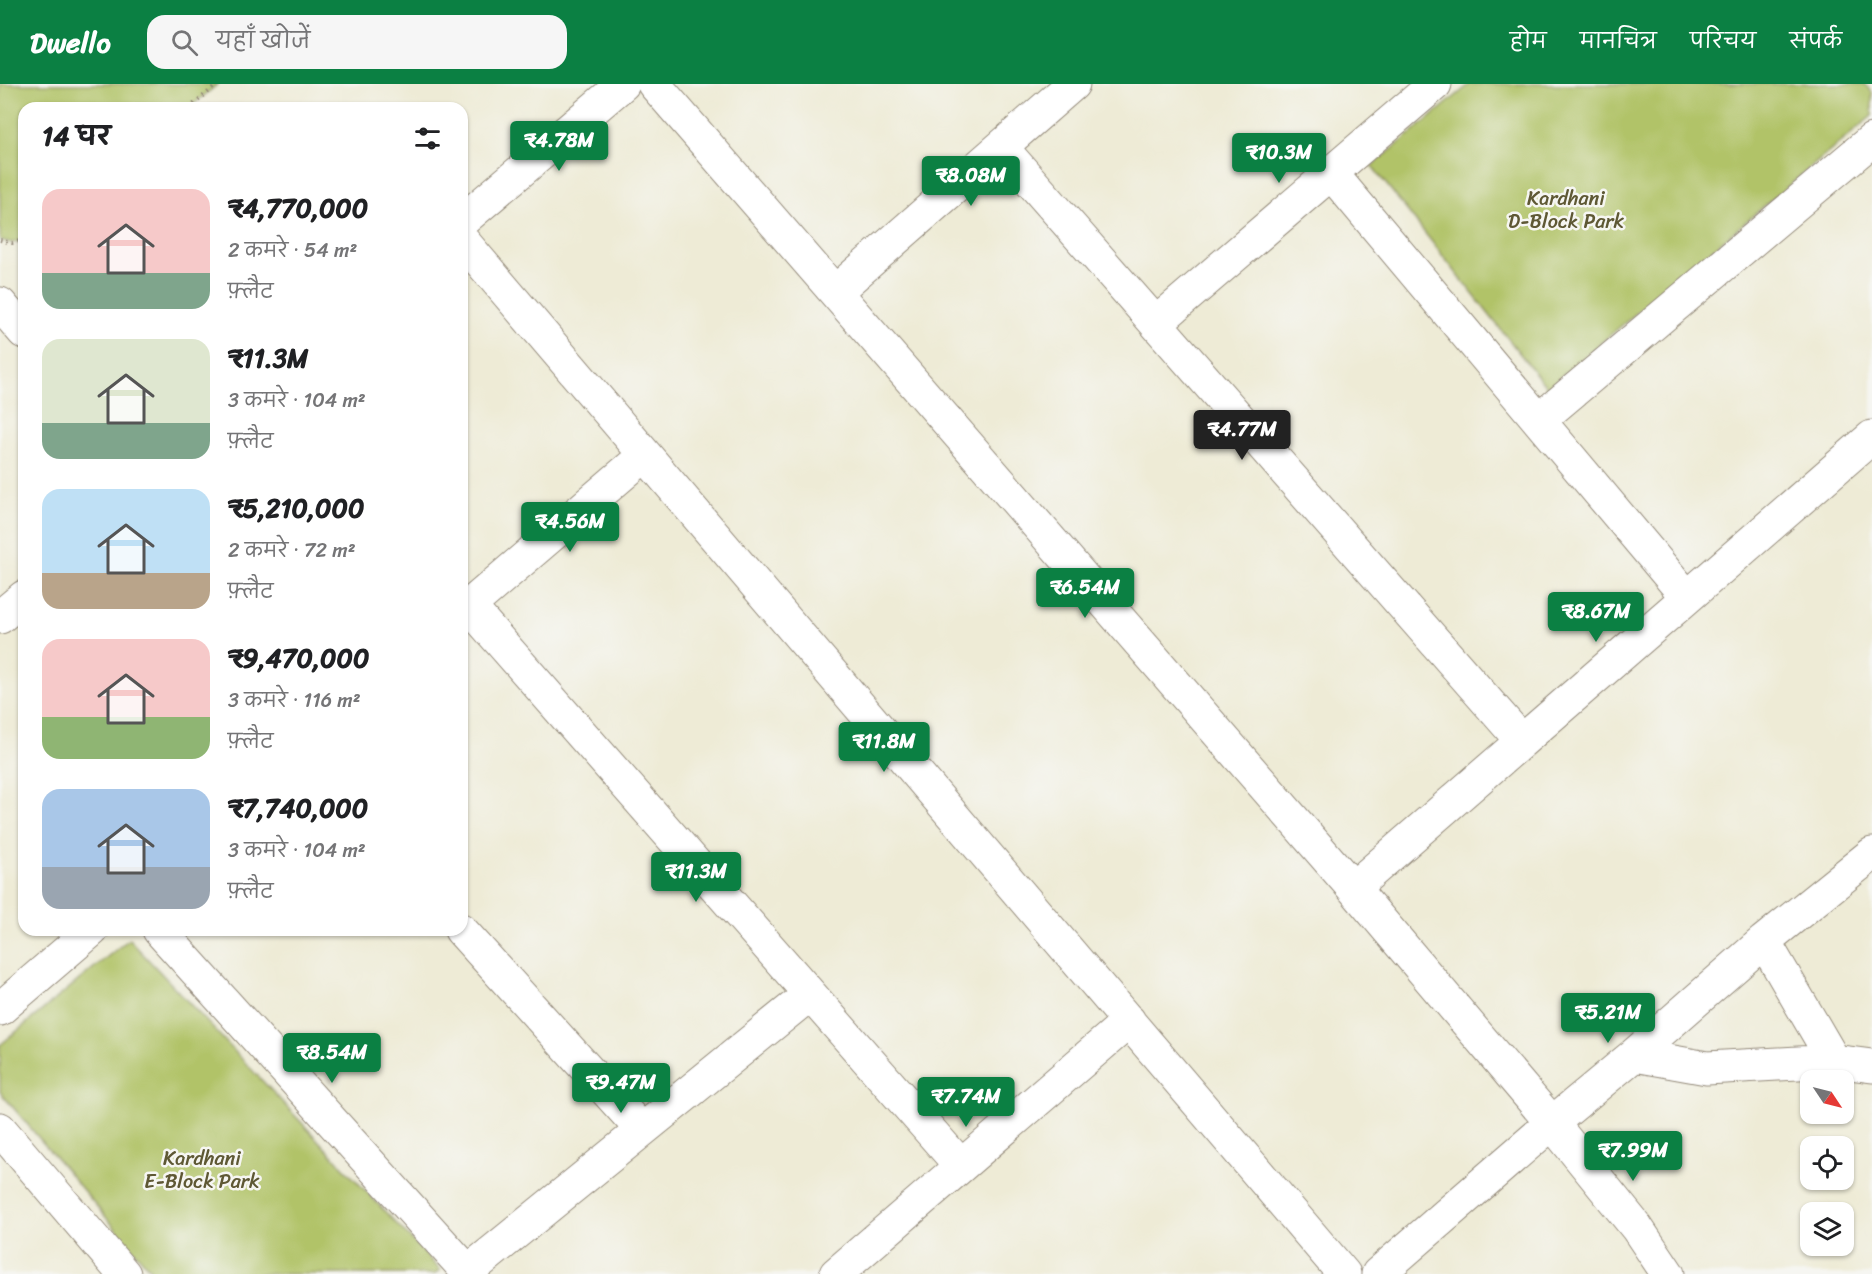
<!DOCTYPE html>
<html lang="hi">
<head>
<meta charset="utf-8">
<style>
  :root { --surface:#fff; --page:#f6f6f6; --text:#202124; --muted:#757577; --accent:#0b8043 }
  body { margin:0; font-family:Sriracha,"Playpen Sans Deva",sans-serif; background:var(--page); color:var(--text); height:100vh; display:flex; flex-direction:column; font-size:22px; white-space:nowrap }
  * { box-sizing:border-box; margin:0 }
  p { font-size:20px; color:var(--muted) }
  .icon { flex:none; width:33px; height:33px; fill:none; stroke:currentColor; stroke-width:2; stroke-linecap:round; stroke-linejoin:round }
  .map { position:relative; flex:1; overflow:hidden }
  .details { position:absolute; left:18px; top:18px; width:450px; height:834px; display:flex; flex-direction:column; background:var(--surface); border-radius:18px; box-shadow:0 2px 4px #0004 }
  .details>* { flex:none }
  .needle { width:39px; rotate:125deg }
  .fabs { position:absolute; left:1800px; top:986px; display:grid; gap:12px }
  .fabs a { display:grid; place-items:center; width:54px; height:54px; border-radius:12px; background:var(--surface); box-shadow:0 2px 4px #0004; font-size:30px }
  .price { position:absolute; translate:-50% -51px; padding:0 14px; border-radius:6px; background:var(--accent); color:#fff; font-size:20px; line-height:39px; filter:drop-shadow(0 2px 3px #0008) }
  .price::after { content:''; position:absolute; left:50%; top:36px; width:18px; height:14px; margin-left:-9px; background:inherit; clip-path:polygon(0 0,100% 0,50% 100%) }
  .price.current { background:#222; color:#fff }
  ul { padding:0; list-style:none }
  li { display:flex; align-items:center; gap:18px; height:150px; padding:0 24px }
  li span { display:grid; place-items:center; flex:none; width:168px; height:120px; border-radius:18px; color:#555 }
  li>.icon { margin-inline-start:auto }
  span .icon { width:72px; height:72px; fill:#fffc; stroke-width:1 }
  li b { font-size:26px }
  h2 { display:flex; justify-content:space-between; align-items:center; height:72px; padding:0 24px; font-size:26px }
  header { display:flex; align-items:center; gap:36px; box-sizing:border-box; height:84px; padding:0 30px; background:var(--accent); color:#fff }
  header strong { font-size:28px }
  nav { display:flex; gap:33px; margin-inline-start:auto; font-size:21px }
  .search { width:420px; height:54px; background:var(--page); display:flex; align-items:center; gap:15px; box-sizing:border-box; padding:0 21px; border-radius:18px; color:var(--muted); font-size:22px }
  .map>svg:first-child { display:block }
</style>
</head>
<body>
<header>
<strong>Dwello</strong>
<div class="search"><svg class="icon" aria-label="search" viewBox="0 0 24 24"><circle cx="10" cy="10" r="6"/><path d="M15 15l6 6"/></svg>यहाँ खोजें</div>
<nav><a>होम</a><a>मानचित्र</a><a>परिचय</a><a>संपर्क</a></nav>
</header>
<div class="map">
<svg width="1872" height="1190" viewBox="0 0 1872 1190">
  <rect width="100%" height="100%" fill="#f6f6f2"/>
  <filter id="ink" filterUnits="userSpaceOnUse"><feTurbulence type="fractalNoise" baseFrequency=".0167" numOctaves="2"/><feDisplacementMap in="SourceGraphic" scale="12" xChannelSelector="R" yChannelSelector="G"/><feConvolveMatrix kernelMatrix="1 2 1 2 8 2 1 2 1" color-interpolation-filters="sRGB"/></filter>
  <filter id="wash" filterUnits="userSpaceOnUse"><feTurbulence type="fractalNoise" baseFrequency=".008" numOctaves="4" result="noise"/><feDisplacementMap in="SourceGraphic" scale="24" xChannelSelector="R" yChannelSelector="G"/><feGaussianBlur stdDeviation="1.35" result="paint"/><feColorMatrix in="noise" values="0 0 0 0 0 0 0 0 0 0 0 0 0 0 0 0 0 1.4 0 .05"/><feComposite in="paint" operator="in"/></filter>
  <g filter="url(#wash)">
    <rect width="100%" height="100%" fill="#eeebd6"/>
    <path fill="#b1c367" stroke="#767642" stroke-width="1.5" d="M0,0H218L189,24H24V156L12,159L0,156Z
      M1470,0H1864L1872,8V32L1547,304L1372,82Z
      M129,855L440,1186L435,1190H154L0,1008V961Z"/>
  </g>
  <g filter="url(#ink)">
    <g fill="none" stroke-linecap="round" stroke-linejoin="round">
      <g stroke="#948a7a" stroke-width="35">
        <path id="minor" d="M654,0L1353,804L1552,1039L1637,1144L1668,1190
          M1001,63L1522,657
          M1331,89L1687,513
          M462,137L623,0
          M462,156L1344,1190
          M835,208L1073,0
          M0,220L24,248
          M1156,239L1435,0
          M1539,336L1872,56
          M469,522L961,1082
          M462,528L645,371
          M0,533L24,513
          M1353,804L1872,353
          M159,846L468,1188
          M461,846L642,1046
          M1764,857L1834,977
          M0,925L92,846
          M1634,971L1707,984L1834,977L1872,982
          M0,1045L124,1190
          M465,1190L810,910
          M836,1190L1129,937
          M1378,1190L1552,1039L1634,971L1764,857L1872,770"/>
      </g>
      <path stroke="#948a7a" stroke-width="4" stroke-dasharray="1.5 4.5" stroke-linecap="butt" d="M189,24L218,0
        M0,156L12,159L24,156"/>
      <use href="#minor" stroke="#fff" stroke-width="33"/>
    </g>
  </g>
  <g text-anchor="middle" stroke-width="5" stroke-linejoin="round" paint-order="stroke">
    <g font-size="20" fill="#5e5834" stroke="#f6f6f2">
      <text x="1566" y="121">Kardhani<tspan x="1566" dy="23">D-Block Park</tspan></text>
      <text x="202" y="1081">Kardhani<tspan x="202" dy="23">E-Block Park</tspan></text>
    </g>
  </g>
</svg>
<div class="fabs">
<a><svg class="needle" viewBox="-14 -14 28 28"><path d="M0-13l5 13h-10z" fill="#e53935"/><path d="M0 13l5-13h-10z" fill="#757577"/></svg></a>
<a><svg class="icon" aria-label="locate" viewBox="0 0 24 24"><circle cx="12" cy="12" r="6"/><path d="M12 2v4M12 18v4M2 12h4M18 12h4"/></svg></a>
<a><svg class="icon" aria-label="layers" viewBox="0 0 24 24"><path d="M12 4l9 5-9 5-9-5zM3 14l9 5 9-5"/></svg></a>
</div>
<b class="price" style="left:559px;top:88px">₹4.78M</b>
<b class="price" style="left:1279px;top:100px">₹10.3M</b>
<b class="price" style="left:971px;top:123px">₹8.08M</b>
<b class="price current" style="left:1242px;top:377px">₹4.77M</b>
<b class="price" style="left:570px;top:469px">₹4.56M</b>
<b class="price" style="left:1085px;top:535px">₹6.54M</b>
<b class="price" style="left:1596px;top:559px">₹8.67M</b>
<b class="price" style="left:884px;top:689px">₹11.8M</b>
<b class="price" style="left:696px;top:819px">₹11.3M</b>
<b class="price" style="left:1608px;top:960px">₹5.21M</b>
<b class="price" style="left:332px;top:1000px">₹8.54M</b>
<b class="price" style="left:621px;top:1030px">₹9.47M</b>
<b class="price" style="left:966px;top:1044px">₹7.74M</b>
<b class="price" style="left:1633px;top:1098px">₹7.99M</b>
<section class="details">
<h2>14 घर<svg class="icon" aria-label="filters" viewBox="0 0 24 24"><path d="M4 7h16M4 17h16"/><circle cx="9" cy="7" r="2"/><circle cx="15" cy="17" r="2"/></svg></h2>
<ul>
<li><span style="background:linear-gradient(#f6c9c9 70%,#7fa58c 0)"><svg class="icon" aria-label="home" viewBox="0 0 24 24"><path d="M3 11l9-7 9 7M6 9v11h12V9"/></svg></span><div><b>₹4,770,000</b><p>2 कमरे · 54 m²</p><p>फ़्लैट</p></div></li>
<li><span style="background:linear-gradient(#dfe7d0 70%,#7fa58c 0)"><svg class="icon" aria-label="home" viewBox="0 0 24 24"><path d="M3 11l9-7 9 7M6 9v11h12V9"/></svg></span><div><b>₹11.3M</b><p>3 कमरे · 104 m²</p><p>फ़्लैट</p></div></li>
<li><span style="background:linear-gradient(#bfe0f5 70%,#b9a48a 0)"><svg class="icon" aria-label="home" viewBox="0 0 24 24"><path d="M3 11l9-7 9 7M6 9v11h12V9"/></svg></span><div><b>₹5,210,000</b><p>2 कमरे · 72 m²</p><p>फ़्लैट</p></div></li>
<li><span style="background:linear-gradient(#f6c9c9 65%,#8fb573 0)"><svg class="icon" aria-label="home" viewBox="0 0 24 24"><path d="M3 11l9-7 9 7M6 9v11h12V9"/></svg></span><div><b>₹9,470,000</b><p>3 कमरे · 116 m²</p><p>फ़्लैट</p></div></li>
<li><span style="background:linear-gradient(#a9c7e8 65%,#9aa5b1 0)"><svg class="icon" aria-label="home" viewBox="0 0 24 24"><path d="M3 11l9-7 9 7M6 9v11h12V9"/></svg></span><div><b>₹7,740,000</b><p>3 कमरे · 104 m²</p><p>फ़्लैट</p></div></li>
</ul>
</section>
</div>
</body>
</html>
